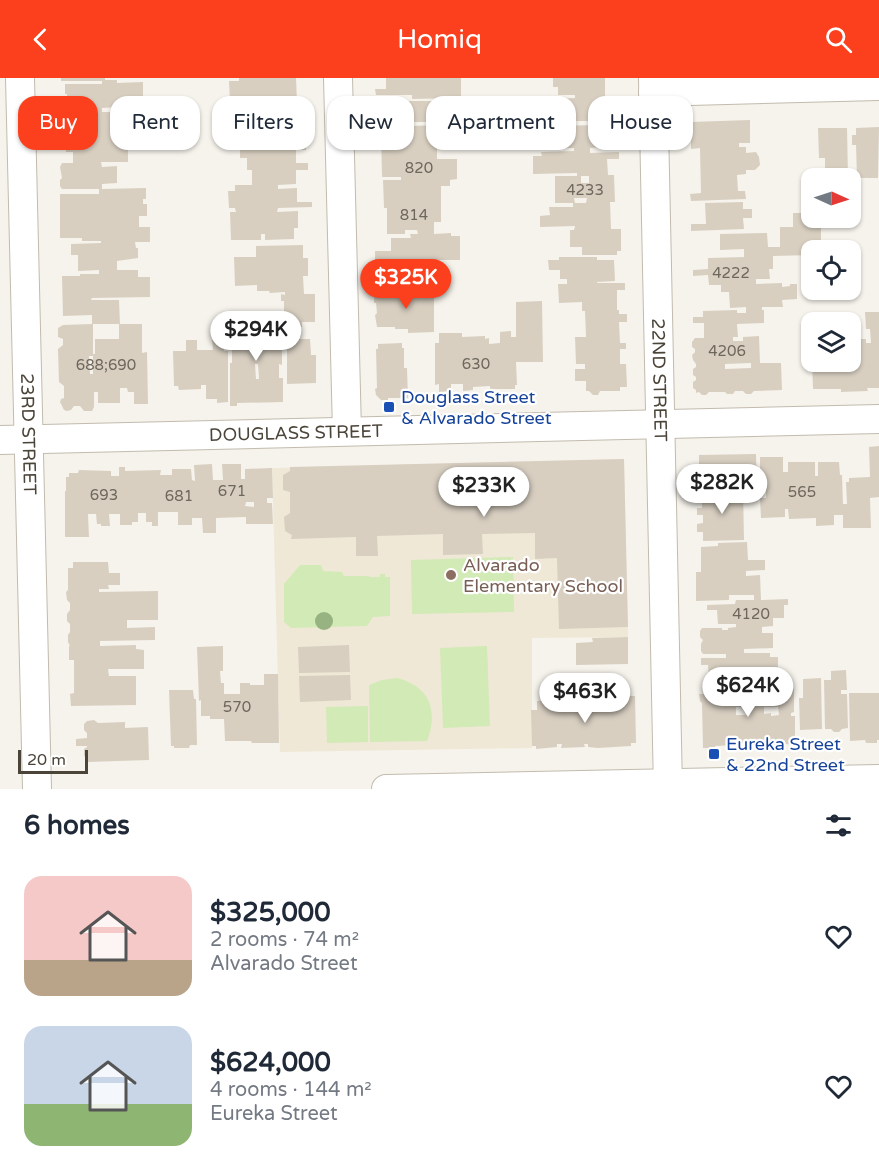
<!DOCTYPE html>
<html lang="en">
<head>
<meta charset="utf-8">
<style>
  :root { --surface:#fff; --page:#f6f6f7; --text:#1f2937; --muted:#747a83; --accent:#fc3f1d }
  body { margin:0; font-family:"Varela Round",sans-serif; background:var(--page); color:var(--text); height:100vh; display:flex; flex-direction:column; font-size:22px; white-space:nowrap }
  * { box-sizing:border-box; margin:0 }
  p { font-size:20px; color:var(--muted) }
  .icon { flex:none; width:33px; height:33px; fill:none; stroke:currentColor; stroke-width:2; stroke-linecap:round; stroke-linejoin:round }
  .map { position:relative; height:711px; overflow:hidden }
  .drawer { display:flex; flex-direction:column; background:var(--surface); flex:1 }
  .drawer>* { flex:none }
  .hud { position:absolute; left:18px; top:18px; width:843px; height:54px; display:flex; gap:12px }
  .needle { width:39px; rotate:93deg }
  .fabs { position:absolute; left:801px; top:90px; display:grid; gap:12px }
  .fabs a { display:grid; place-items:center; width:60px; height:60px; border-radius:12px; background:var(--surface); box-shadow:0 2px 4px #0004; font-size:30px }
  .scale { position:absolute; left:18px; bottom:15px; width:70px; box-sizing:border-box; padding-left:6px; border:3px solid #4b4439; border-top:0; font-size:16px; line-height:21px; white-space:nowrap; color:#4b4439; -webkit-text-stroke:4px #fff; paint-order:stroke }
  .price { position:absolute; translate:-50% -51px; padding:0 14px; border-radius:21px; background:#fff; color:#222; font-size:20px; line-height:39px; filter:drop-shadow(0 2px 3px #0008) }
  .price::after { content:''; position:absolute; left:50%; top:36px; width:18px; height:14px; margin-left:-9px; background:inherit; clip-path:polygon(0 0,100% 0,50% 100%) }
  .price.selected { background:var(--accent); color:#fff }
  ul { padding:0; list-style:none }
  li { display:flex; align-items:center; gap:18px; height:150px; padding:0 24px }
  li span { display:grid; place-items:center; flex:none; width:168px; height:120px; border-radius:18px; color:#555 }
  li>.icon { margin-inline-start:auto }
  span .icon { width:72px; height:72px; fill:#fffc; stroke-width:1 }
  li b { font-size:26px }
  h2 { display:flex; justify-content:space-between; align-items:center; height:72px; padding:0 24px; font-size:26px }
  .tag { padding:0 21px; border-radius:18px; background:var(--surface); box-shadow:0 2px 4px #0004; font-size:21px; line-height:54px }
  .tag.selected { background:var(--accent); color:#fff }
  header { display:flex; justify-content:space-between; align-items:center; height:78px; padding:0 24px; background:var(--accent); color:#fff; font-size:27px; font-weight:600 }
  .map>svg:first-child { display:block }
</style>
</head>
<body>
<header><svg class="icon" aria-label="back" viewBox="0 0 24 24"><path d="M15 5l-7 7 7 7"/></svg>Homiq<svg class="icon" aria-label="search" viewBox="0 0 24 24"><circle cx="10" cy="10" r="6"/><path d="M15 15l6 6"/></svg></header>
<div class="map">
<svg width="879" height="711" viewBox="0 0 879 711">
  <rect width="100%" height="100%" fill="#f6f3ec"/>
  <path fill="#efe8d6" d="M624,381L628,559L532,560V670L280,674L272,390Z"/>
  <path fill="#d2eab5" d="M513,479L514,534L412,536L411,482Z
    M300,487H321L323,493L342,494L344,498H368L370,499H380V496H385V499H390V538L373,539L367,548L291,550L284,544V506Z
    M487,568L490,648L443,650L440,570Z
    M397,600C429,608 439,632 427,663L370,664L369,607L382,602Z
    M368,628V664L327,665L326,629Z"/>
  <path fill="#d8cfc1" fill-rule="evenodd" d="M61,0H105V2H117V5L143,4V27H118V29L102,30V34H132L133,46L118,47V56H127L128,58H131V70H128V84H101L102,89L117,88V105L102,106V111L146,110V121H143V126H147V138H139V149H150V164H135L136,170H138V180L117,183V192H138V199H150V219L92,220L91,222H119L120,246H93V276H95V261H119V246H142V275L147,274L148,326H134V314H128L127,310H120V325H98V314H94V329L92,333H84L80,328H74L71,332L67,333L64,332L60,324L61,321L64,320V308L59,304L58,271L63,267V261L58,259V250L63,247L92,246V237L63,238L62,198H80V196H99V192L78,193V177H71V166L101,165V163H82V160H60V116H99V111H62L60,108V102L62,100L60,89L62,85H73V74H66V64L73,63L72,57H87L88,54H70V30H89V27H67V16H65V6H102V3H61ZM89,278H93V296H90Z
    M239,0H296L297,25H294V32H307V38H294L295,66H306V72H296V85H308V92H296V106L278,107V111L297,110V124H312V129L278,130L277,134L298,133V150H294V161L265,162V156H261V162H231L230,134H236L235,130H229L228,113H235V107H252V92H247V80H240V67H260V54H258L257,48L227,49L226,31L257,30L256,24H230L229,3H239ZM268,21H277L278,25L268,26Z
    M386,0H461V20L412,21V17H376L375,11H386Z
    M553,0H605V25H616L617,30H606V43H576V40H551L550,21L575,20V17H558V9H553Z
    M387,21H406V23H448V33H446V44H407V48L447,47L448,62H437V81H457V101L450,102V108H441V144H434V156L451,155V158H460V182H426L427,201L375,203V173H391V160H411L410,156H418L417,152H405V156H387V130H384L383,102H401V99H382L381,53L400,52L401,48H388Z
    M750,42V65H739V69H746V75L756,74L759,79L760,87L755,92H746V96L737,97L738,113H745L746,121L691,123L690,116L701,115L700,70L691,71V60L688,59V52L690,50V44Z
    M602,47L603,69L590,70V75L619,74V81H607L608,97H614L615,124H610L611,151H621V173H617V177H582V169H570V152H574L575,148L540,149V138L550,137L549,129H573V125H555V98H577V95L533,96V78H542L541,74L574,73V70H542L541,48ZM581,98H589V105H581ZM574,120H587L586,125H575Z
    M879,49L878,100H857L856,67H852V57H856V50Z
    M818,50H847L848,99H840V100H825V80H819Z
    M743,124V131H752V140H743L744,151L691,153V146H706L705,125Z
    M802,129H812V140H821V165H817V172H812V177L773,178V191H769L770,201H756V206L782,205V209L790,208V206H797V221L782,222L783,229H762V232H764V245L737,246L738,259H733V263H743V259L759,258L760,285H781L782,312L754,313L751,316H746L743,313H735L733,316H727L725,314H709L706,317H702L699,314L696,315V312L693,310V304L696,302V299L693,297V291L696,289V286L693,282L692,277L695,274V271L692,269V264L695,260H704V245H693V239H703V233L737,232V235H746V229L730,230L729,214H721V207H709L708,197L693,198V192L708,191V180L744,179V171L720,172V156L767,155L768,169H780V149H793V135H802ZM751,285V290L725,291V286Z
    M303,167V180H308V198H303L304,216H315V244H302V249H296V244H284V223H281V216L285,217V214L270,215L269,213H257V207L235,208L234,179H256V168Z
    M559,179H597V182H614L615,203L597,204V205H625V212H617V232H619V236H627V244H619L620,265H626V271H620V286H626L627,309H620V313H600L598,317H593L589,313H586V303H575V291H585V286H576L575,259H586L585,233H582V224L559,225L558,206H567V201H560V192H549L548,182H559Z
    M417,209H434V254L408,255V251H395V249H377L375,237L377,235L376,225H374V219L376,217V213H392V210H407L406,216H417Z
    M542,223L543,284H516L517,307H515V311H490V308L473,309V312L463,313V306H451V313L439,314V306L435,307V265H439V255H462V259L485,258V261L489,260V266L500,265V254L511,253V259H516V224Z
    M865,234H879V310H867L868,313L841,314V311H813L812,284H850V273H853V261H866V265H871L870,251H866Z
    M260,240H282V287L279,286V300H283V324L237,325V328H230V285H232V262H227V247L255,246V249L260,248ZM255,286H258L259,301H256Z
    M287,261H310L311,277H316V305L287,306Z
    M186,262H197V272H213L212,262H224V273H228V324L217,325V321H206V307H201V311L179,312L178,308H174L173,273H186Z
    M402,265V270H404V290H407L408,320H388V322H381L376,317L375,311L377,310L376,271H378V266Z
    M879,368V419L870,420L871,450H843V437H834V447L816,448V440L789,441L788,431H785V439L761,440L760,420H766V409H760V379H783V394H788V384H815V398H818V384H839L840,397H842L843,426H847L846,404H849V400L870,399L869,369Z
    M756,376L757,407L699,408V377Z
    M624,381L628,549L559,551L557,480L535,481V455L482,456L483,476L443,477V456L377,458L378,478H356V459L291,461L292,457L285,453L284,439L290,435V414L283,412V397L290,393V389Z
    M212,386L213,402H223L222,386H241V401H245V391L272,390L273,420H267V425H272L273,446H246V439L216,440V455H203L202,440H192V447H178V434H158V448H152V444H146V435H138V444H132V447H120V436H109L110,448H101V446H97L96,436H88L89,459H65V413H66V399H69V395H78L79,392L111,393V398H119V389H125V393L161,392L160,397H172V391H191L192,402L195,403L194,387ZM246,424H254V429L245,428Z
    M743,410L744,462L703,463V454H697V446L703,445V437H697V430H702V411Z
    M747,464L748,482H765V492L746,493V498L760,497L761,522L788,521V527H784V540H773V548L762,549V555H773V570L744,571V575H770V579H778V590H768V597H760L761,602L727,603L726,600H709L708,587H701V580H726V576H703L701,573V566L703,562L700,559V553L702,550H722V552H728V550L736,549V546H718L717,532H707V527L735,526L736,522H754V517H729V522L696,523V494H701V469L718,468V465Z
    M73,484H108L109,495H120V507H108L109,511H99V514L158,513V542H127V550L155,549V562L100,563V568L136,567V571L144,572V591H108L109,598H136V627L71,628L70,616L74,615V582H69V568H70L68,564V557L70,554V546L67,543V536L70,532V525L67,522L66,514L68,512V490H73Z
    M628,559V586L576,587V565L593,564L592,560Z
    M349,567L350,594L299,595L298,569Z
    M223,568V593H220L221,605H224V616H240V605H250V607H264V596H278L279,665H252L251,663H225L224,641H210V638H201V622L199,623L197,569Z
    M846,592L847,612H841V616H847L848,650L842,651L839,654H834L831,651H825L824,602H831V593Z
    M350,597L351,622L300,624L299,598Z
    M821,600L822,651L800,652L799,620H803V601Z
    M794,611V634L791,635V638H795V666L744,667V665L736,666V667L715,668V670H703L702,625L700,623L699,616H706V614L735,613V612ZM736,629H749V637H736ZM764,629H778L779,637L771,638V635L764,636Z
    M169,612H193L194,621H196L197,667H190L189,670H174V668H171Z
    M849,615H879V662H877V665H866L865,662L850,663Z
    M609,618H635L636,665H631V668L598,670L588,669V666H584L585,669L561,670L562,666H557V669L536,671V668H532L531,632H537V623L556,622V632H565V619H583L584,631H591V623H605L606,630H610Z
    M94,642L98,645L125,644V650L148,649L149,682L87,684L88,680L84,678V671L87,669V668H76V661L87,660V655L84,652V646L87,643Z"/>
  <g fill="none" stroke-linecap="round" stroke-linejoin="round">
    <g stroke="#c2bbae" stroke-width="30">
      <g id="minor">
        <path id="s1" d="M20,0L37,711"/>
        <path d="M338,0L347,353"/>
        <path id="s2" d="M653,0L668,711"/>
        <path d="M653,14L879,8"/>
        <path id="s3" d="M0,362L879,341"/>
        <path d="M386,711L879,701"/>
      </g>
    </g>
    <use href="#minor" stroke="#fff" stroke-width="28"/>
  </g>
  <circle fill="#97b381" cx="324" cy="543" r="9"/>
  <g fill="#1a4fb4" stroke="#fff" stroke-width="2">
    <rect x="383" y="323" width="12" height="12" rx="3"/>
    <rect x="708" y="670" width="12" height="12" rx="3"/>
  </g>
  <circle fill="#8d6e63" stroke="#fff" stroke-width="2" cx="451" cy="497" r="6"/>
  <g text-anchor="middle" stroke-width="4.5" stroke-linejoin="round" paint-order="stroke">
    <g font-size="15" fill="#6e675b">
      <text x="419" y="95">820</text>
      <text x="585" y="117">4233</text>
      <text x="414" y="142">814</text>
      <text x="731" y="200">4222</text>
      <text x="727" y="278">4206</text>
      <text x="476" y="291">630</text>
      <text x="106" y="292">688;690</text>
      <text x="232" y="418">671</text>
      <text x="802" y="419">565</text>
      <text x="104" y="422">693</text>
      <text x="179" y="423">681</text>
      <text x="751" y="541">4120</text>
      <text x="237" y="634">570</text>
    </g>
    <g font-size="18" fill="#4b4439" stroke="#fff">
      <text dy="6" stroke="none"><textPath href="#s2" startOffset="302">22ND STREET</textPath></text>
      <text dy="6" stroke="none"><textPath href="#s3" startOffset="296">DOUGLASS STREET</textPath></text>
      <text dy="6" stroke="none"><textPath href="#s1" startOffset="356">23RD STREET</textPath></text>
    </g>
    <g font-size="18" fill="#164399" stroke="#fff" text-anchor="start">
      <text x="401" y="325">Douglass Street<tspan x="401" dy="21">&amp; Alvarado Street</tspan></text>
      <text x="726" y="672">Eureka Street<tspan x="726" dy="21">&amp; 22nd Street</tspan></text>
    </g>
    <g font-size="18" fill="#785e54" stroke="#fff" text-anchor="start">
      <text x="463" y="493">Alvarado<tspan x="463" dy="21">Elementary School</tspan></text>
    </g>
  </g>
</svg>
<div class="fabs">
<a><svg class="needle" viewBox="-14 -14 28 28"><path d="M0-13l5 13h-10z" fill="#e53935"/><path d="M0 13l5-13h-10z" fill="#747a83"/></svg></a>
<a><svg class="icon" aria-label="locate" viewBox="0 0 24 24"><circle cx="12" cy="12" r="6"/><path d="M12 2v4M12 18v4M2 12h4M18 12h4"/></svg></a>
<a><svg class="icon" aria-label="layers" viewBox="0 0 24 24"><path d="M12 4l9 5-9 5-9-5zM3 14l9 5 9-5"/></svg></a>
</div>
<div class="scale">20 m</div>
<b class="price selected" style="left:406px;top:232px">$325K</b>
<b class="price" style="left:256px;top:284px">$294K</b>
<b class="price" style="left:722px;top:437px">$282K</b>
<b class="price" style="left:484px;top:440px">$233K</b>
<b class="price" style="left:748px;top:640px">$624K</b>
<b class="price" style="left:585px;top:646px">$463K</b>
<div class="hud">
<a class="tag selected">Buy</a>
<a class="tag">Rent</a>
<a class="tag">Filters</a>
<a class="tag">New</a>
<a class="tag">Apartment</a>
<a class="tag">House</a>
</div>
</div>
<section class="drawer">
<h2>6 homes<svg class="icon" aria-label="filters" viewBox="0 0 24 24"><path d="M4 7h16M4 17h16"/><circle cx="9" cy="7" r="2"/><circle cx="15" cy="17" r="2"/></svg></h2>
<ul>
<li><span style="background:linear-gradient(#f6c9c9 70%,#b9a48a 0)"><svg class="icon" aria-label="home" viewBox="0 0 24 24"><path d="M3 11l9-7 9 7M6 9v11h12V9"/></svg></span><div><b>$325,000</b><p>2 rooms · 74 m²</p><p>Alvarado Street</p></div><svg class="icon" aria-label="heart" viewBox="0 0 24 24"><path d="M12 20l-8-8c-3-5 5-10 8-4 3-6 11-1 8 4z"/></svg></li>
<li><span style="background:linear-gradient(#c9d6e8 65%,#8fb573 0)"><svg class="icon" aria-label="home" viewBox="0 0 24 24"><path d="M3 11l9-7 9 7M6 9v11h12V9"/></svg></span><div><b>$624,000</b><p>4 rooms · 144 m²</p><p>Eureka Street</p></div><svg class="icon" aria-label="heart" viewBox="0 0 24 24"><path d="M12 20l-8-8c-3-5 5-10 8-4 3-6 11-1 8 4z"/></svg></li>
</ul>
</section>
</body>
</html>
